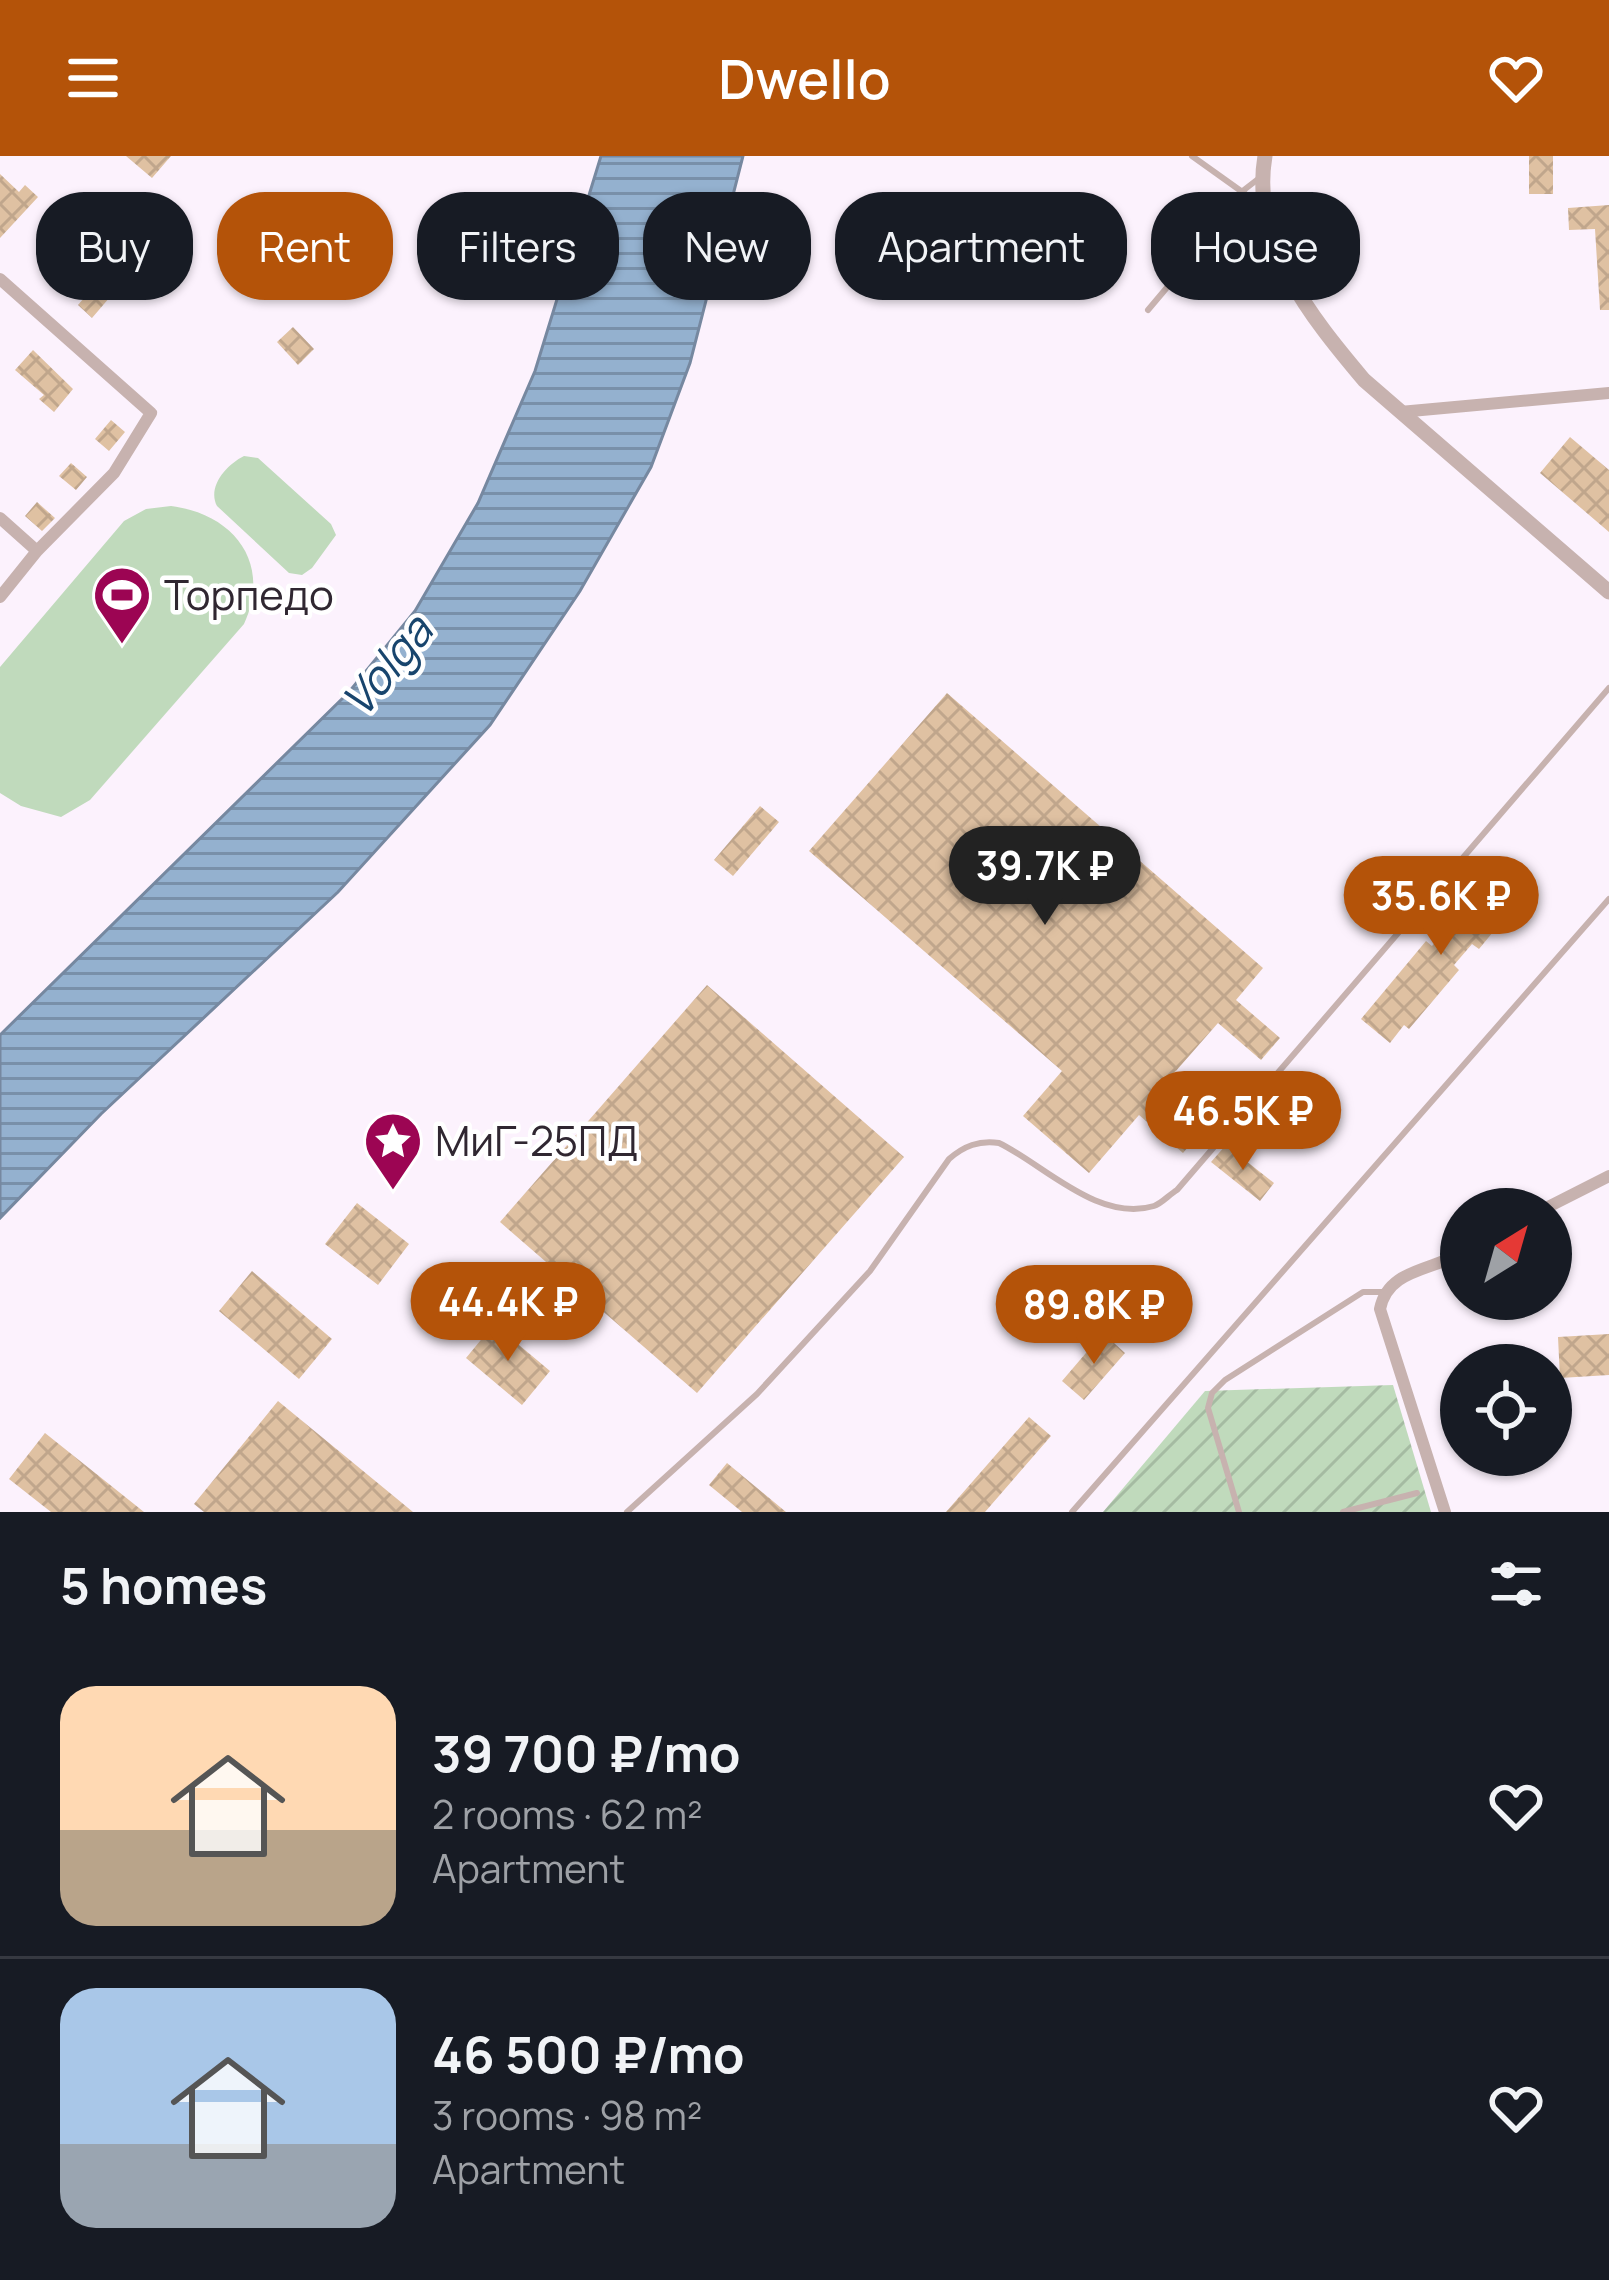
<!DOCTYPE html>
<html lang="en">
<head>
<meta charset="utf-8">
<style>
  :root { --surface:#171b24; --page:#20242c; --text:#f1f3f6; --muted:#9ea1a6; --line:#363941; --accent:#b45309 }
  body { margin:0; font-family:Manrope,sans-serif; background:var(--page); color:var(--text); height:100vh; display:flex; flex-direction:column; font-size:45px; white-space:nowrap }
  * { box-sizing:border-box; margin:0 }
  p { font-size:39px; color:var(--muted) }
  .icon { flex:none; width:66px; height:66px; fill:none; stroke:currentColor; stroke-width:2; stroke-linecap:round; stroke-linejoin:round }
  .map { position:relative; height:1356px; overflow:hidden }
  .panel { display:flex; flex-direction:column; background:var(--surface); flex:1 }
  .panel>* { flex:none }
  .hud { position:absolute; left:36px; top:36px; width:1539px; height:108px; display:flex; gap:24px }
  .needle { width:78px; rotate:37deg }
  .tools { position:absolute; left:1440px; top:1032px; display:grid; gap:24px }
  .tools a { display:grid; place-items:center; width:132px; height:132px; border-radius:50%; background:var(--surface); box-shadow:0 3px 9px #0004; font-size:60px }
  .price { position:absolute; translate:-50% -102px; padding:0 27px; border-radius:42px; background:var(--accent); color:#fff; font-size:39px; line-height:78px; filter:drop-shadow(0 3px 6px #0008) }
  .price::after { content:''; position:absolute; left:50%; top:72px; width:36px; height:27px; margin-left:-18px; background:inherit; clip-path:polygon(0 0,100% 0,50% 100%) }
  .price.selected { background:#222; color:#fff }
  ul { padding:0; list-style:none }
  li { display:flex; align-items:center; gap:36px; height:300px; padding:0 60px }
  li+li { border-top:3px solid var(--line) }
  li span { display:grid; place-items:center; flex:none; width:336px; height:240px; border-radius:36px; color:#555 }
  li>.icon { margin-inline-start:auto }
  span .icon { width:144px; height:144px; fill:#fffc; stroke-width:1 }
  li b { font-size:51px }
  h2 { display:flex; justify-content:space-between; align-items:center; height:144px; padding:0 60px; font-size:51px }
  .pill { padding:0 42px; border-radius:48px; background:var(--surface); box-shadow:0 3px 9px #0004; font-size:42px; line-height:108px }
  .pill.selected { background:var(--accent); color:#fff }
  header { display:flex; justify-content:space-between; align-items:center; height:156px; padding:0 60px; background:var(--accent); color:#fff; font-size:54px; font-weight:600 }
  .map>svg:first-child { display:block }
</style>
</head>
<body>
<header><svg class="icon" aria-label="menu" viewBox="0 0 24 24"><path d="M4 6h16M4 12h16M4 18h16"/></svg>Dwello<svg class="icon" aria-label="heart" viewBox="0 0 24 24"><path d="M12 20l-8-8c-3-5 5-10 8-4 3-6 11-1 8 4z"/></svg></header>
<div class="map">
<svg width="1609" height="1356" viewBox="0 0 1609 1356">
  <defs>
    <pattern id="garden-furrows" width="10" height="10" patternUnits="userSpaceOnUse" patternTransform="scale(3)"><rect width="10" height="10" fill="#c0dabc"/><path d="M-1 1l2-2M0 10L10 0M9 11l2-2" fill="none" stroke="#a5bba2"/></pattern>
    <pattern id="water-rules" width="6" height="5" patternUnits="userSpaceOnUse" patternTransform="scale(3)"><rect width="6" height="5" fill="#94b1cf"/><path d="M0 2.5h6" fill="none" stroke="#7990a9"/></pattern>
    <pattern id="building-cross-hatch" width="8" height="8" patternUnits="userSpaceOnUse" patternTransform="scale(3)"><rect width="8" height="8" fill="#dfc1a2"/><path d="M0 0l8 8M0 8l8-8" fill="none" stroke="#c0a68c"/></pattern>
  </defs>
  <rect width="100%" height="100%" fill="#fcf2fd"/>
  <path fill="#c0dabc" d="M244,300L258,302L331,368L336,379L312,412L302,419L289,417L217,350C207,331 226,309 244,300Z
    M171,350C234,358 272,407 244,468L90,644L61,661L21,650L0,637V511L124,365L146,353Z"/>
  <path fill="url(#garden-furrows)" d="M1393,1229L1431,1356H1103L1205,1235Z"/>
  <path fill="url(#water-rules)" stroke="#7688a0" stroke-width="3" d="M601,0H743L690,207L651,311L580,435L490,569L338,736L101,958L0,1062V879L349,536L415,455L478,347L535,215Z"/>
  <path fill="url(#building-cross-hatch)" d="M126,0H171L152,22Z
    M1529,0H1553V38H1529Z
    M0,18L19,36L25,29L38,41L0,82Z
    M1609,49V154H1600L1595,73L1569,74L1568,52Z
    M130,69L149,85L140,96L121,80Z
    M277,103L292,118L277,133L262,118Z
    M101,122L116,134L92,162L78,149Z
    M293,171L314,193L298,209L277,186Z
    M33,194L73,233L54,256L39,243L44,239L15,214Z
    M111,264L125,276L109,295L95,283Z
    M1570,281L1609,314V376L1540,317Z
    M71,307L87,321L76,334L59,320Z
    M37,346L55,362L42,375L25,360Z
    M947,537L1263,812L1236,844L1280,882L1261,904L1218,867L1161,932L1206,970L1183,997L1139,959L1089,1017L1023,960L1062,915L809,695Z
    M760,650L779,666L733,720L714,704Z
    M1488,715L1521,742L1479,793L1472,788L1454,809L1459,814L1409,873L1404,869L1390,887L1361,863L1426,785L1432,790L1450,769L1446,766Z
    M707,829L904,1001L697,1237L500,1066Z
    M1259,951L1280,968L1266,986L1244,968Z
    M1226,989L1274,1027L1260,1045L1211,1006Z
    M357,1047L409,1088L378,1129L325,1088Z
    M252,1115L332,1183L299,1223L219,1155Z
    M494,1168L550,1215L522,1249L466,1202Z
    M1103,1177L1125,1197L1084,1244L1062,1225Z
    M1609,1178V1219L1560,1222L1558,1181Z
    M278,1245L413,1356H204L194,1348Z
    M1029,1261L1051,1280L985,1356H946Z
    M45,1277L144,1356H51L9,1323Z
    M727,1307L786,1356H742L709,1329Z"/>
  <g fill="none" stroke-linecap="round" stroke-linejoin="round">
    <path stroke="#c7b2af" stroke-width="6" d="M1192,0L1262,50
      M1148,154L1223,65L1240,37L1262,20
      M627,1356L757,1238L870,1115L949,1003C964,990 979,984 999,987C1043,1008 1098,1067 1154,1050C1161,1048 1170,1038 1177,1034L1609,532
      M1072,1356L1609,743
      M1239,1356L1208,1252L1212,1237L1225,1224L1363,1136H1383
      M1343,1356L1417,1337"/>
    <path stroke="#c7b2af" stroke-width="12" d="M0,123L151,257L114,317L37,395L0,441
      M1400,256L1609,237
      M0,362L37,395
      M1544,1053L1609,1020
      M1445,1356L1380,1153C1388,1113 1431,1115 1461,1097"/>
    <path stroke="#c7b2af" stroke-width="15" d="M1265,0C1250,86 1311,161 1364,224L1609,436"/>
  </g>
  <defs>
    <g id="stadium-pin" transform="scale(3)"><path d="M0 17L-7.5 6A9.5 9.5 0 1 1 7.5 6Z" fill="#9c0553" stroke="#fff"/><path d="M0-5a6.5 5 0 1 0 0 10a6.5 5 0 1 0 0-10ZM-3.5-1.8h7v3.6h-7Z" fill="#fff"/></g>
    <g id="sight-pin" transform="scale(3)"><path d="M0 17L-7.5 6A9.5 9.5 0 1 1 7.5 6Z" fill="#9c0553" stroke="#fff"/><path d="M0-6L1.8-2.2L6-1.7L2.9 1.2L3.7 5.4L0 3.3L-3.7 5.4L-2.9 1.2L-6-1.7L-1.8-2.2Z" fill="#fff"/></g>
  </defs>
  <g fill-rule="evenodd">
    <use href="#stadium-pin" x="122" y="439"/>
    <use href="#sight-pin" x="393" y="985"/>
  </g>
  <g text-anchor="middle" stroke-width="9" stroke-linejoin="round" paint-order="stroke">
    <g font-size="42" fill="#302731" stroke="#fff" text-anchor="start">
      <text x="164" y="454">Торпедо</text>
      <text x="435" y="1000">МиГ-25ПД</text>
    </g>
    <g font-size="45" font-style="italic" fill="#18456d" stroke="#fff">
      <text transform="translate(387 510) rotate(-51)" y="16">Volga</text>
    </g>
  </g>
</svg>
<div class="tools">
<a><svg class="needle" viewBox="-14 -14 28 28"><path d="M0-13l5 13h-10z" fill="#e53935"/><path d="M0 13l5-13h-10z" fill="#9ea1a6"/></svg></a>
<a><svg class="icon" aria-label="locate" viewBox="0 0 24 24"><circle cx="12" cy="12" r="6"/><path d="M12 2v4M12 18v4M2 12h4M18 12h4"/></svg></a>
</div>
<b class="price selected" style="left:1045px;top:772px">39.7K ₽</b>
<b class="price" style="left:1441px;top:802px">35.6K ₽</b>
<b class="price" style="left:1243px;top:1017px">46.5K ₽</b>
<b class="price" style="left:508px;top:1208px">44.4K ₽</b>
<b class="price" style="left:1094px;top:1211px">89.8K ₽</b>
<div class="hud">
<a class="pill">Buy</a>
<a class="pill selected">Rent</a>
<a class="pill">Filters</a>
<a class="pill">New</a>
<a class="pill">Apartment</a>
<a class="pill">House</a>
</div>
</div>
<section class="panel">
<h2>5 homes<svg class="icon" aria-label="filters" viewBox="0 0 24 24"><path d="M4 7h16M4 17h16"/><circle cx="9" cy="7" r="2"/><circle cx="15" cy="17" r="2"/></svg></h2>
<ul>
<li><span style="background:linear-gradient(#ffd9b3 60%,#b9a48a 0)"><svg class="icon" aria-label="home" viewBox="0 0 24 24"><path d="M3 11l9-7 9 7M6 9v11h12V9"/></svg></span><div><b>39 700 ₽/mo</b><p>2 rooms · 62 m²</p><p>Apartment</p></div><svg class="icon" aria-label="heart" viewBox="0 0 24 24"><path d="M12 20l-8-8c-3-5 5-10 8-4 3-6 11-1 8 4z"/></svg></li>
<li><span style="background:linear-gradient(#a9c7e8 65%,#9aa5b1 0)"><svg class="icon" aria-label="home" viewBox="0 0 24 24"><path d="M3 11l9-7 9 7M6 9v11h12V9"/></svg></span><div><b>46 500 ₽/mo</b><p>3 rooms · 98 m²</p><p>Apartment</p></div><svg class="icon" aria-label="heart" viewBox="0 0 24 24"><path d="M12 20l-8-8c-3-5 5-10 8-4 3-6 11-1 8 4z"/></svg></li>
</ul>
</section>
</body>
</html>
